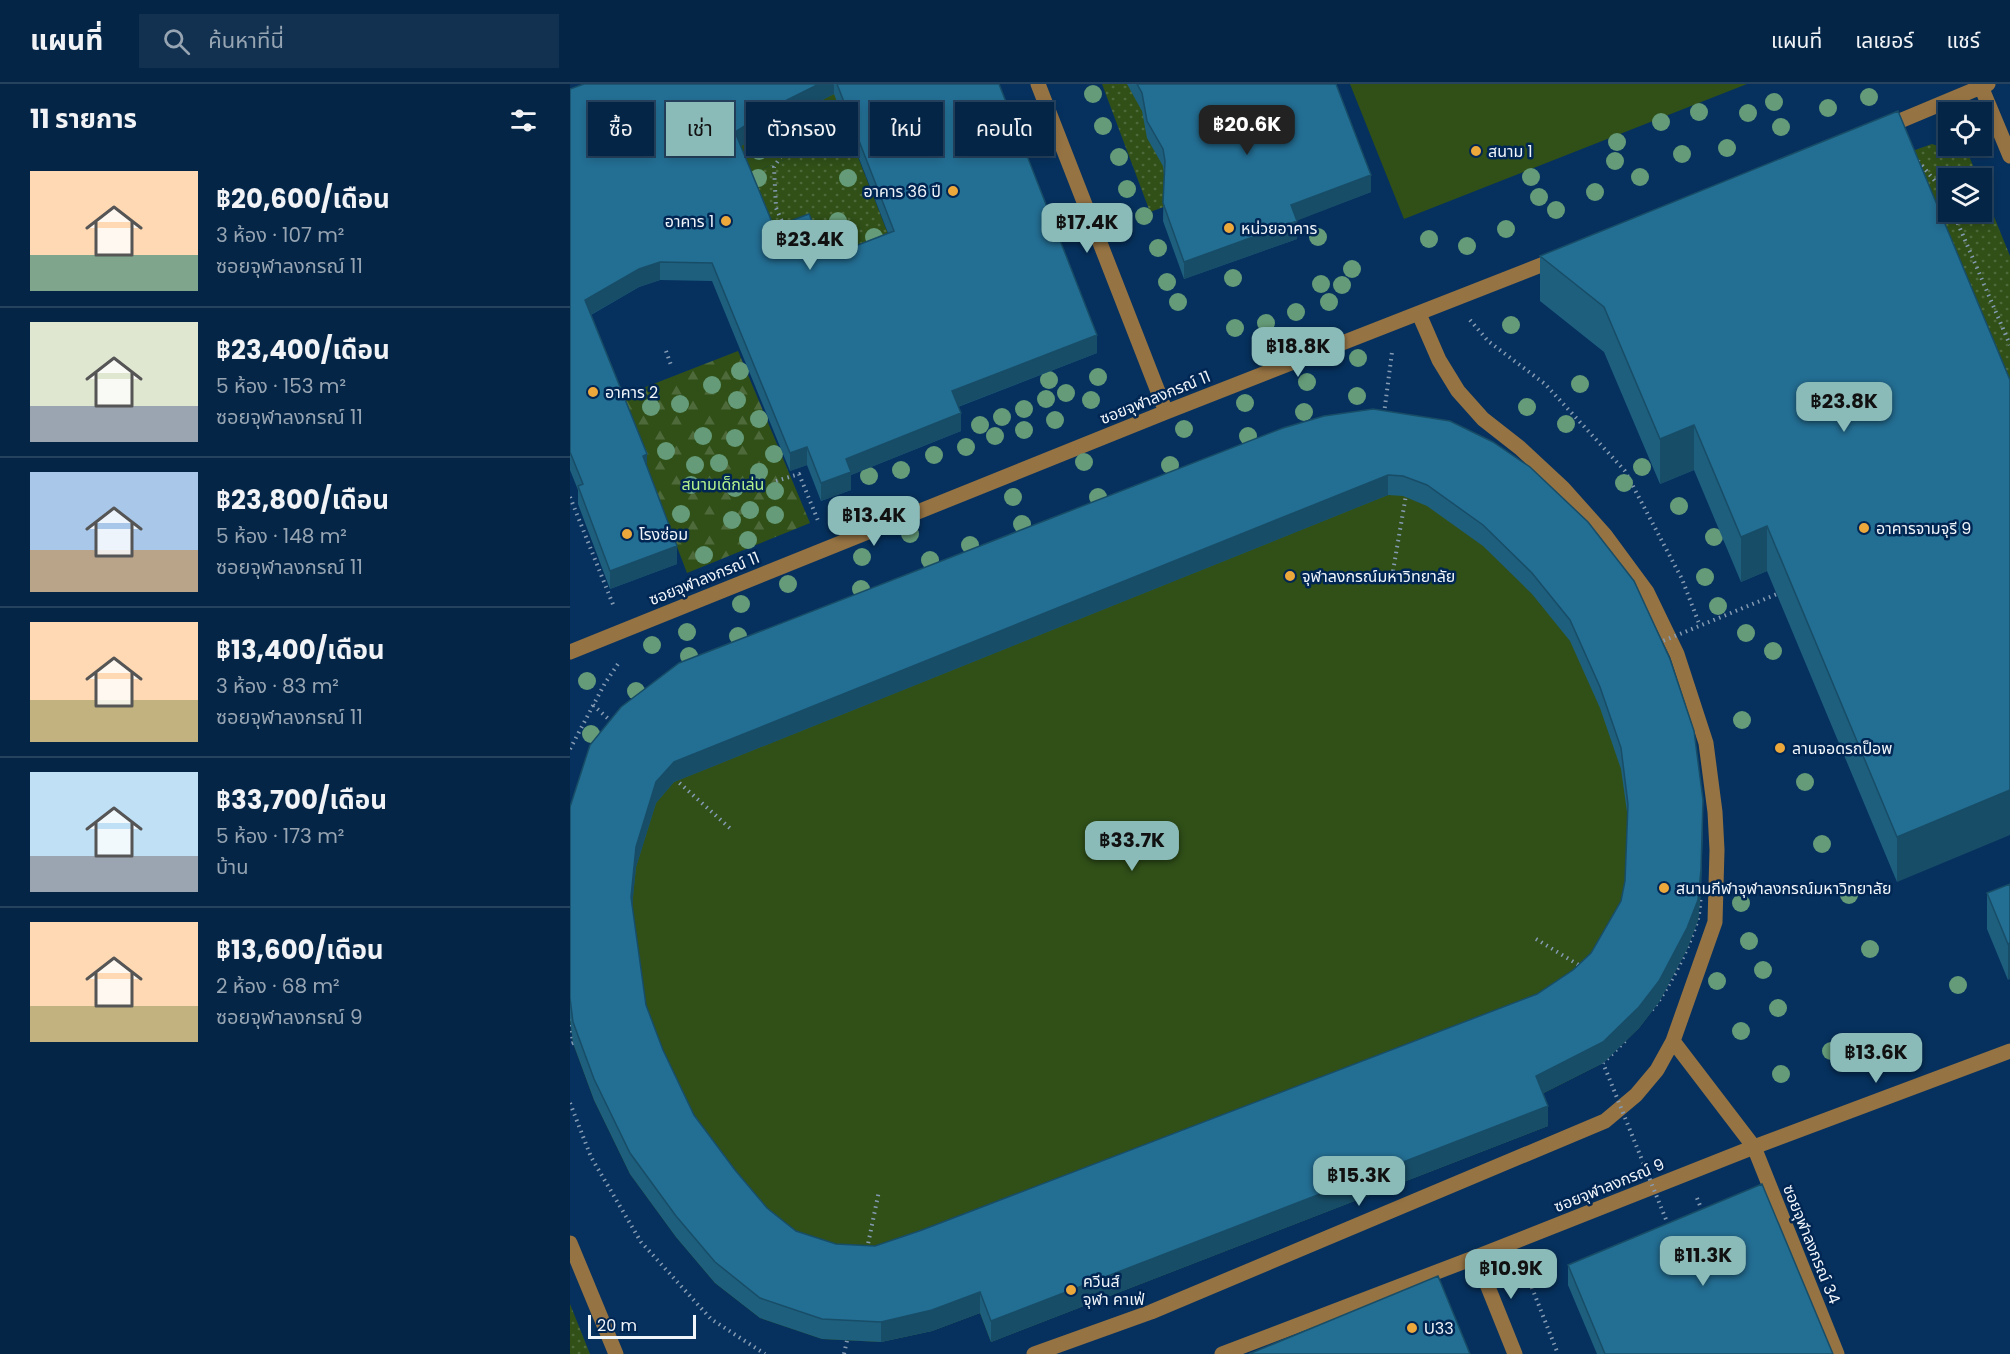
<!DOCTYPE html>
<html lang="th">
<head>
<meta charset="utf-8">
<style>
  :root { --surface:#042546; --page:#123151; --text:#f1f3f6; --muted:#97a5b3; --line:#25425f; --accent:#8bbbb9 }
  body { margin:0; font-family:Poppins,"Noto Sans Thai",sans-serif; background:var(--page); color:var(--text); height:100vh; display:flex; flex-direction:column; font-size:22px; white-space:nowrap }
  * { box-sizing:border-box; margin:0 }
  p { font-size:20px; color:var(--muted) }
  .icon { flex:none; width:33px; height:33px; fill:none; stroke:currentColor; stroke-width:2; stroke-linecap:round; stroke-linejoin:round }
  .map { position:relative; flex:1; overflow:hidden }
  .sheet { display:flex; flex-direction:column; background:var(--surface); width:570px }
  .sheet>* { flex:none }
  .guide { position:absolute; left:18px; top:18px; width:570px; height:54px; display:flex; gap:12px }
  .fabs { position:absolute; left:1368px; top:18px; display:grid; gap:12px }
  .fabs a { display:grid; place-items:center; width:54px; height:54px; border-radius:0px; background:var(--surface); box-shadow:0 3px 9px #0003,0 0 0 2px var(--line); font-size:30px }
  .scale { position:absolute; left:18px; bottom:15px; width:108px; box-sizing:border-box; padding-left:6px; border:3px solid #f0f5fa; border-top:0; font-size:16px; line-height:21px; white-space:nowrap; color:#f0f5fa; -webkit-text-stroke:4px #002653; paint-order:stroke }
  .price { position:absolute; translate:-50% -51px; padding:0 14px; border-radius:12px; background:var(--accent); color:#111; font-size:20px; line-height:39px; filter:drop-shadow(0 2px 3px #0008) }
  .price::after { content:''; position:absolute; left:50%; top:36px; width:18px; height:14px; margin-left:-9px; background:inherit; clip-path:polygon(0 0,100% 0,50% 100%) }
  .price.on { background:#222; color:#fff }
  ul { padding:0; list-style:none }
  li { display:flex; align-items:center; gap:18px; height:150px; padding:0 30px }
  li+li { border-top:2px solid var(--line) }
  li span { display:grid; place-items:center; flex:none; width:168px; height:120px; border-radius:0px; color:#555 }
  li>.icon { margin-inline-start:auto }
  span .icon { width:72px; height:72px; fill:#fffc; stroke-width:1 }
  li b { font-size:26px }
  h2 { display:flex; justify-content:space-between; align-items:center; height:72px; padding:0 30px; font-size:26px }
  .tag { padding:0 21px; border-radius:0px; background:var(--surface); box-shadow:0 3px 9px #0003,0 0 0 2px var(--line); font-size:21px; line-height:54px }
  .tag.on { background:var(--accent); color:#111 }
  header { display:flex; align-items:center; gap:36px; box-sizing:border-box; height:84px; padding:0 30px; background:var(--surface); border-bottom:2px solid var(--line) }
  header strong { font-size:28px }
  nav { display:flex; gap:33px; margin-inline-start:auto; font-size:21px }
  .search { width:420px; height:54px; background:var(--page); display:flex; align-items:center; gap:15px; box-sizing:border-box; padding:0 21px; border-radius:0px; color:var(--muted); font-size:22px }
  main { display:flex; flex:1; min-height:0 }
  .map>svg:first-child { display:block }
</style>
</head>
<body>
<header>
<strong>แผนที่</strong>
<div class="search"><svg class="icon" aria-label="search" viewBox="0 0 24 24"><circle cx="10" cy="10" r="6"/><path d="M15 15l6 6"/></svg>ค้นหาที่นี่</div>
<nav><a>แผนที่</a><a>เลเยอร์</a><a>แชร์</a></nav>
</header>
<main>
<section class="sheet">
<h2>11 รายการ<svg class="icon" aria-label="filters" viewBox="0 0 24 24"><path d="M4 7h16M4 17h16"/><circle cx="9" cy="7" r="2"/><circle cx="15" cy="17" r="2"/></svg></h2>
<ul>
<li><span style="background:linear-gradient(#ffd9b3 70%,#7fa58c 0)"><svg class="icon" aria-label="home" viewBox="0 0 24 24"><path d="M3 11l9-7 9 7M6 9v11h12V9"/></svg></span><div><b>฿20,600/เดือน</b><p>3 ห้อง · 107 m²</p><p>ซอยจุฬาลงกรณ์ 11</p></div></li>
<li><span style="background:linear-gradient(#dfe7d0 70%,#9aa5b1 0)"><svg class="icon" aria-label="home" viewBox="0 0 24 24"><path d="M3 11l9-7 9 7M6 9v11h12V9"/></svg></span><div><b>฿23,400/เดือน</b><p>5 ห้อง · 153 m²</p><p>ซอยจุฬาลงกรณ์ 11</p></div></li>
<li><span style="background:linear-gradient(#a9c7e8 65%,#b9a48a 0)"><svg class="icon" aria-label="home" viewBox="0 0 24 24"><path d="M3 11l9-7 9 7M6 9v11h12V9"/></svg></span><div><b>฿23,800/เดือน</b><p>5 ห้อง · 148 m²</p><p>ซอยจุฬาลงกรณ์ 11</p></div></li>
<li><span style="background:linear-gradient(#ffd9b3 65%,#c2b280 0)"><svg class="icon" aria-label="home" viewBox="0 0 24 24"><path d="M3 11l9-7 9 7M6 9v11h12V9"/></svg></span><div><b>฿13,400/เดือน</b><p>3 ห้อง · 83 m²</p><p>ซอยจุฬาลงกรณ์ 11</p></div></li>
<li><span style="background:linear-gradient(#bfe0f5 70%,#9aa5b1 0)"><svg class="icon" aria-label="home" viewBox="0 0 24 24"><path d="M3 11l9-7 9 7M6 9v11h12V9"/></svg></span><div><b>฿33,700/เดือน</b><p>5 ห้อง · 173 m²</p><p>บ้าน</p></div></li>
<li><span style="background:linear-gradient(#ffd9b3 70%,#c2b280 0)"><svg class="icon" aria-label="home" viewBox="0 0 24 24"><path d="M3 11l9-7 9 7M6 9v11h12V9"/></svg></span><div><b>฿13,600/เดือน</b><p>2 ห้อง · 68 m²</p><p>ซอยจุฬาลงกรณ์ 9</p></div></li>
</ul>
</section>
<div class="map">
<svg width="1440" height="1270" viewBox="0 0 1440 1270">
  <defs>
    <pattern id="forest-firs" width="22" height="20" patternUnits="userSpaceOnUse" patternTransform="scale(1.5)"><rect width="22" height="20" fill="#305018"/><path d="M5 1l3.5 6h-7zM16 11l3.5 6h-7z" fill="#4e6a3a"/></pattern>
    <pattern id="park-dots" width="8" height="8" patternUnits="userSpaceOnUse" patternTransform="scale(1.5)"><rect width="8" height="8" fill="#305018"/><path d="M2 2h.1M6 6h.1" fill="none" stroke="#4e6a3a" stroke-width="1.8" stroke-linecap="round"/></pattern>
  </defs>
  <rect width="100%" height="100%" fill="#06315e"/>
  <path fill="#305018" d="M139,0H326L337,28L176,91Z
    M780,0H1177L834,135Z
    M923,379L1131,807L1128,836L1117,865L1089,918L1069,944L1033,979L966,1013L978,1042L421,1258L410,1229L362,1247L311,1258L252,1255L190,1234L145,1199L106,1153L60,1090L24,1016L3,959L0,935V744L52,644Z"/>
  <path fill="url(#forest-firs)" d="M168,267L240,439L117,489L50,313Z"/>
  <path fill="url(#park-dots)" d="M532,0H690L719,77L580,128Z
    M279,50L324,165L221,205L176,91Z
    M1362,60L1399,72L1408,94H1378V128H1412V103L1440,172V340L1328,72Z
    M0,1220L20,1270H0Z"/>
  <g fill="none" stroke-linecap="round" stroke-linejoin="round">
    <path stroke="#859bb3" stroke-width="4" stroke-dasharray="1.5 4.5" stroke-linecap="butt" d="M1348,77L1376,110L1378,117
      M1383,128L1440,261
      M214,142L206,124L204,83L224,52L277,30
      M900,236L918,257L975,300L1055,387L1112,495L1130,542
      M96,267L101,281
      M814,330L822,268
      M206,397L229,390L249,439
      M0,413L44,523
      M823,487L836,411
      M23,621L44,640
      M0,665L35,599L50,577
      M105,695L163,747
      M966,855L1012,883
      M0,935L3,959L0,960
      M0,1019L21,1073L71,1158L141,1235L195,1270
      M1127,1114L1133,1129
      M297,1165L309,1107
      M953,1181L988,1270
      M274,1270L278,1252"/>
    <path stroke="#967343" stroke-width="15" d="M468,0L596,328
      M1410,0L1440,72
      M1313,44L1418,0
      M0,568L596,328L989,174
      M1103,957L1184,1063L1267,1270
      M0,1159L46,1270
      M906,1173L945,1270
      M464,1270L581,1228L1035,1037L1066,1011L1087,986L1103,957L1145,838L1147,766L1145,728L1136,659L1107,570L1077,508L1035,451L993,404L950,364L913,335L888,307L869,276L849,230
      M652,1270L906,1173L1184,1063L1440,967"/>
    <path stroke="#859bb3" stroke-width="4" stroke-dasharray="1.5 4.5" stroke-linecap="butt" d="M1088,559L1207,510
      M1082,926C1100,903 1118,867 1127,838C1130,830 1130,819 1131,810
      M1055,957L1033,979L1099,1143"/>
  </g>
  <g fill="#659b78">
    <circle cx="523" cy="10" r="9"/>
    <circle cx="1299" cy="13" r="9"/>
    <circle cx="1204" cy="18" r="9"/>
    <circle cx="1258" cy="24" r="9"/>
    <circle cx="1129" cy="28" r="9"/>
    <circle cx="1178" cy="29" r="9"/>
    <circle cx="241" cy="37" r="9"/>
    <circle cx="1091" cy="38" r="9"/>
    <circle cx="533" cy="42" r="9"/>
    <circle cx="1211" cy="43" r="9"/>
    <circle cx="216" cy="47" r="9"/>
    <circle cx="268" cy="49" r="9"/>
    <circle cx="240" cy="57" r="9"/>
    <circle cx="1047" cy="58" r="9"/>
    <circle cx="1157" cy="64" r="9"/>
    <circle cx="189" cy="67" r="9"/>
    <circle cx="1112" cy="70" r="9"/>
    <circle cx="549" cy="73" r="9"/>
    <circle cx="1045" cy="77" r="9"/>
    <circle cx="961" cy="93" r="9"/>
    <circle cx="1070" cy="93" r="9"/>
    <circle cx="188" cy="94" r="9"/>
    <circle cx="278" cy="94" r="9"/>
    <circle cx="557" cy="105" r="9"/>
    <circle cx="1025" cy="108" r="9"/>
    <circle cx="969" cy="113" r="9"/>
    <circle cx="986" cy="126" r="9"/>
    <circle cx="574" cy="132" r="9"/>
    <circle cx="268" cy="137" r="9"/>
    <circle cx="936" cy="145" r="9"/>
    <circle cx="304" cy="153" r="9"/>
    <circle cx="748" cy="153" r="9"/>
    <circle cx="859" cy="155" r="9"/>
    <circle cx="264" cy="159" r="9"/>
    <circle cx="897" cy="162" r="9"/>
    <circle cx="588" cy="164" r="9"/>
    <circle cx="782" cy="185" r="9"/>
    <circle cx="663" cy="194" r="9"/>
    <circle cx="597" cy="198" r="9"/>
    <circle cx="751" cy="200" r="9"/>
    <circle cx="772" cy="201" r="9"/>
    <circle cx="608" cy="218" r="9"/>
    <circle cx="759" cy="218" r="9"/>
    <circle cx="726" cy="228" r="9"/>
    <circle cx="696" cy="239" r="9"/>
    <circle cx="941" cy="241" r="9"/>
    <circle cx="665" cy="244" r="9"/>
    <circle cx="788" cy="274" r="9"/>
    <circle cx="170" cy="287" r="9"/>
    <circle cx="528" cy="293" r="9"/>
    <circle cx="479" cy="296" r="9"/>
    <circle cx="737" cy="298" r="9"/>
    <circle cx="1010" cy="300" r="9"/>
    <circle cx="142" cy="301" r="9"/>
    <circle cx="496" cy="309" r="9"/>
    <circle cx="787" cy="312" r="9"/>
    <circle cx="476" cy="315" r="9"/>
    <circle cx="167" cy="316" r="9"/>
    <circle cx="521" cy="316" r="9"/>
    <circle cx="675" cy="319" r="9"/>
    <circle cx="110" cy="320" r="9"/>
    <circle cx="81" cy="323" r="9"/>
    <circle cx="957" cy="323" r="9"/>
    <circle cx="454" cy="325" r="9"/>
    <circle cx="734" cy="328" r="9"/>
    <circle cx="432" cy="333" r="9"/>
    <circle cx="189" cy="335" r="9"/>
    <circle cx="485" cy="336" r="9"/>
    <circle cx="996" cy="340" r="9"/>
    <circle cx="410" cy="341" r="9"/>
    <circle cx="614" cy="345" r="9"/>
    <circle cx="454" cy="346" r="9"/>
    <circle cx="133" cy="352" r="9"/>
    <circle cx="425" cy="352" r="9"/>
    <circle cx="678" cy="352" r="9"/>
    <circle cx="165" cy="354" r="9"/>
    <circle cx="396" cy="363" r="9"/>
    <circle cx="96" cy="367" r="9"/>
    <circle cx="204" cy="370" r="9"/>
    <circle cx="364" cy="371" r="9"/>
    <circle cx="514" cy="378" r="9"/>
    <circle cx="149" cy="379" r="9"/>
    <circle cx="125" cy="381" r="9"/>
    <circle cx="600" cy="381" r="9"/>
    <circle cx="1072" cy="383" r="9"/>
    <circle cx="331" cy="386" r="9"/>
    <circle cx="189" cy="388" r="9"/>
    <circle cx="299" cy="392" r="9"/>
    <circle cx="1054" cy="399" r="9"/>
    <circle cx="121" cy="401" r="9"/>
    <circle cx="165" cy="404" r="9"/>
    <circle cx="205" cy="407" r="9"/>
    <circle cx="443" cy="413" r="9"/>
    <circle cx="528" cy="413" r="9"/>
    <circle cx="1109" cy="422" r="9"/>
    <circle cx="180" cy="426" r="9"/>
    <circle cx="111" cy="430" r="9"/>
    <circle cx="205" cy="431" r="9"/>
    <circle cx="162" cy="436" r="9"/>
    <circle cx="452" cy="440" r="9"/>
    <circle cx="340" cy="450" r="9"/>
    <circle cx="1144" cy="453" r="9"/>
    <circle cx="178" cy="456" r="9"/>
    <circle cx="400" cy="461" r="9"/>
    <circle cx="134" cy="471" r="9"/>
    <circle cx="292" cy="473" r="9"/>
    <circle cx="360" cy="476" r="9"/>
    <circle cx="1135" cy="493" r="9"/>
    <circle cx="218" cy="500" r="9"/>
    <circle cx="291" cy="505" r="9"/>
    <circle cx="171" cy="520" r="9"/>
    <circle cx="1148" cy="522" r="9"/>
    <circle cx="117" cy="548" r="9"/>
    <circle cx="1176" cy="549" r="9"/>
    <circle cx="168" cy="552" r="9"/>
    <circle cx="82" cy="561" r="9"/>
    <circle cx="1203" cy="567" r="9"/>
    <circle cx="119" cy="572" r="9"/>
    <circle cx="17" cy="597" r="9"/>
    <circle cx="66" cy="607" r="9"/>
    <circle cx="1172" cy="636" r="9"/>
    <circle cx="21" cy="650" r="9"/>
    <circle cx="1235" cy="698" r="9"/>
    <circle cx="1252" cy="760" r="9"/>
    <circle cx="1279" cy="811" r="9"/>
    <circle cx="1171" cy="819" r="9"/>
    <circle cx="1179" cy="857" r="9"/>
    <circle cx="1300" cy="865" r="9"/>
    <circle cx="1193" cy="886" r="9"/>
    <circle cx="1147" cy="897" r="9"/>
    <circle cx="1388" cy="901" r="9"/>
    <circle cx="1208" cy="924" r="9"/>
    <circle cx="1171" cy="947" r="9"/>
    <circle cx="1261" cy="967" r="9"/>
    <circle cx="1211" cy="990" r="9"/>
  </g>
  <path fill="#1e5f7e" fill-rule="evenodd" d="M14,0H429L527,269L388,323L391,347L281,391V406L251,417L237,381L220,387L142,197L90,196L69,203L21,231L77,384L107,480L40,505L8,420V406L0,386V5ZM264,10L318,149L257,173L204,143L171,62L211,37Z
    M557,0H766L801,108L727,136V155L614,195L593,137L594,91L593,82L577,54L572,27Z
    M1328,27L1327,798L1197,487L1171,498L1124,386L1090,400L1034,268L970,217V172Z
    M880,337L1133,737L1131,807L1128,836L1117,865L1089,918L1069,944L1033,979L973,1009L978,1042L421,1258L410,1229L362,1247L311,1258L252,1255L190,1234L145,1199L106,1153L60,1090L24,1016L3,959L0,934V723ZM818,411L833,412L857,422L913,462L962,510L1000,557L1030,624L1051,685L1058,735L1055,797L1051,817L1021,869L1003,886L967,910L352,1146L305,1162L266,1160L226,1147L197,1124L165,1086L124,1031L93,966L76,921L62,822L66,783L86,719L104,698Z
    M1440,800L1438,896L1417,845V809Z
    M998,1181L1263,1270H1027L998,1201Z"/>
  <path fill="#184d67" d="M249,0H264V10L211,37L165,66V48L211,19Z
    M801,91V108L721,139V121Z
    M727,137V155L614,195V178Z
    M90,178V196L69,203L15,234V216L69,185Z
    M527,251V269L382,325V307Z
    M391,329V347L281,391V406L251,417V399L276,375Z
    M1124,341V386L1090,400V355Z
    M237,363V381L220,387V369Z
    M77,370V388L73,372Z
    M818,391V411L104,698L86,719L66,783L61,834V813L66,763L86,698L104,678Z
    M1197,442V487L1171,498V453Z
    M107,462V480L40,505V487Z
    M1440,706V751L1327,798V753Z
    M1133,716L1131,807L1128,836L1117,865L1089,918L1069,944L1033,979L966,1013V992Z
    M1440,859V895L1438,896V860Z
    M978,1022V1042L421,1258V1237Z
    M410,1208V1229L362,1247L311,1258V1238Z"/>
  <path fill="#236e93" stroke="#184d67" stroke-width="1.5" fill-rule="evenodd" d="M14,0H249L211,19L165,48L204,143L239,130L257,173L324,147L267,0H429L527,251L382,307L391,329L276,375L281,388L251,399L237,363L220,369L142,179L90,178L69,185L15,216L77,370L73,372L107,462L40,487L8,402L13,400L0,368V5Z
    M567,0H766L801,91L721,121L727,137L614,178L593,119L595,77L593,65L577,37L572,9Z
    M1328,27L1440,296V706L1327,753L1197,442L1171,453L1124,341L1090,355L1034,223L970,172Z
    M803,325L880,337L923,358L960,383L1018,438L1064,497L1100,575L1124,647L1133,716L1131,786L1128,816L1117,844L1089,897L1069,923L1033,958L966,992L978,1022L421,1237L410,1208L362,1226L311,1238L252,1235L190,1214L145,1178L106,1132L60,1069L24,995L3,938L0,914V723L20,661L51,623L109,579L713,344L754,332ZM818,391L833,392L857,401L913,441L962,489L1000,536L1030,603L1051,664L1058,720L1055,797L1051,817L1021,869L1003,886L967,910L352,1146L305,1162L266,1160L226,1147L197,1124L165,1086L124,1031L93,966L76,921L61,813L66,763L86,698L104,678Z
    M1440,800V859L1438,860L1417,809Z
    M1192,1100L1263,1270H1035L998,1181Z
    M868,1192L900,1270H679Z"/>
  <g fill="#eda83b" stroke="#002653" stroke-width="2">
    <circle cx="906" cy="67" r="6"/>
    <circle cx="383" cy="107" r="6"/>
    <circle cx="156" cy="137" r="6"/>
    <circle cx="659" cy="144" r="6"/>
    <circle cx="23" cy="308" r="6"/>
    <circle cx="1294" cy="444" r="6"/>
    <circle cx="57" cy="450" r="6"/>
    <circle cx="720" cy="492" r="6"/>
    <circle cx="1210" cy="664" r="6"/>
    <circle cx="1094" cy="804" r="6"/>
    <circle cx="501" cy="1206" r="6"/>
    <circle cx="842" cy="1244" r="6"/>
  </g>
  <g text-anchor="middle" stroke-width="5" stroke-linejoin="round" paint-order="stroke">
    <g font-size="16" fill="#f0f5fa" stroke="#002653" text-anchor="start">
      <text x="918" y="73">สนาม 1</text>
      <text x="371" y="113" text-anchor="end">อาคาร 36 ปี</text>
      <text x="144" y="143" text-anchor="end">อาคาร 1</text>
      <text x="671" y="150">หน่วยอาคาร</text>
      <text x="35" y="314">อาคาร 2</text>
      <text x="1306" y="450">อาคารจามจุรี 9</text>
      <text x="69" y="456">โรงซ่อม</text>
      <text x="732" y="498">จุฬาลงกรณ์มหาวิทยาลัย</text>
      <text x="1222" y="670">ลานจอดรถป็อพ</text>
      <text x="1106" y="810">สนามกีฬาจุฬาลงกรณ์มหาวิทยาลัย</text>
      <text x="513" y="1203">ควีนส์<tspan x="513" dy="18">จุฬา คาเฟ่</tspan></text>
      <text x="854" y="1250">U33</text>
    </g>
    <g font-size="16" fill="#f0f5fa" stroke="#002653">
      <text transform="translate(585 313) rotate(-22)" y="6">ซอยจุฬาลงกรณ์ 11</text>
      <text transform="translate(134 494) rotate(-22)" y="6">ซอยจุฬาลงกรณ์ 11</text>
      <text transform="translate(1039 1101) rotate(-22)" y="6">ซอยจุฬาลงกรณ์ 9</text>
      <text transform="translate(1242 1160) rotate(68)" y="6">ซอยจุฬาลงกรณ์ 34</text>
    </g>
    <g font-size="16" fill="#b3f18d" stroke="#002653">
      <text x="153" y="406">สนามเด็กเล่น</text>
    </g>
  </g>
</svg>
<div class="fabs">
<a><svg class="icon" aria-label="locate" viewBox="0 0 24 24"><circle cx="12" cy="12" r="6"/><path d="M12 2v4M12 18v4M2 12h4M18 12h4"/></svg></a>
<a><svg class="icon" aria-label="layers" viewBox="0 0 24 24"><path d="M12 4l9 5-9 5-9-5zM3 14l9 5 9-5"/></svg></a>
</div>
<div class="scale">20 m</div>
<b class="price on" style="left:677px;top:72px">฿20.6K</b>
<b class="price" style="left:517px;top:170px">฿17.4K</b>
<b class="price" style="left:240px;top:187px">฿23.4K</b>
<b class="price" style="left:728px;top:294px">฿18.8K</b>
<b class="price" style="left:1274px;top:349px">฿23.8K</b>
<b class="price" style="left:304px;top:463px">฿13.4K</b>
<b class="price" style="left:562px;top:788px">฿33.7K</b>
<b class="price" style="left:1306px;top:1000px">฿13.6K</b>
<b class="price" style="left:789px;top:1123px">฿15.3K</b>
<b class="price" style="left:1133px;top:1203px">฿11.3K</b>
<b class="price" style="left:941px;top:1216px">฿10.9K</b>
<div class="guide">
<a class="tag">ซื้อ</a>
<a class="tag on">เช่า</a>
<a class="tag">ตัวกรอง</a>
<a class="tag">ใหม่</a>
<a class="tag">คอนโด</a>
</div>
</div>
</main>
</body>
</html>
